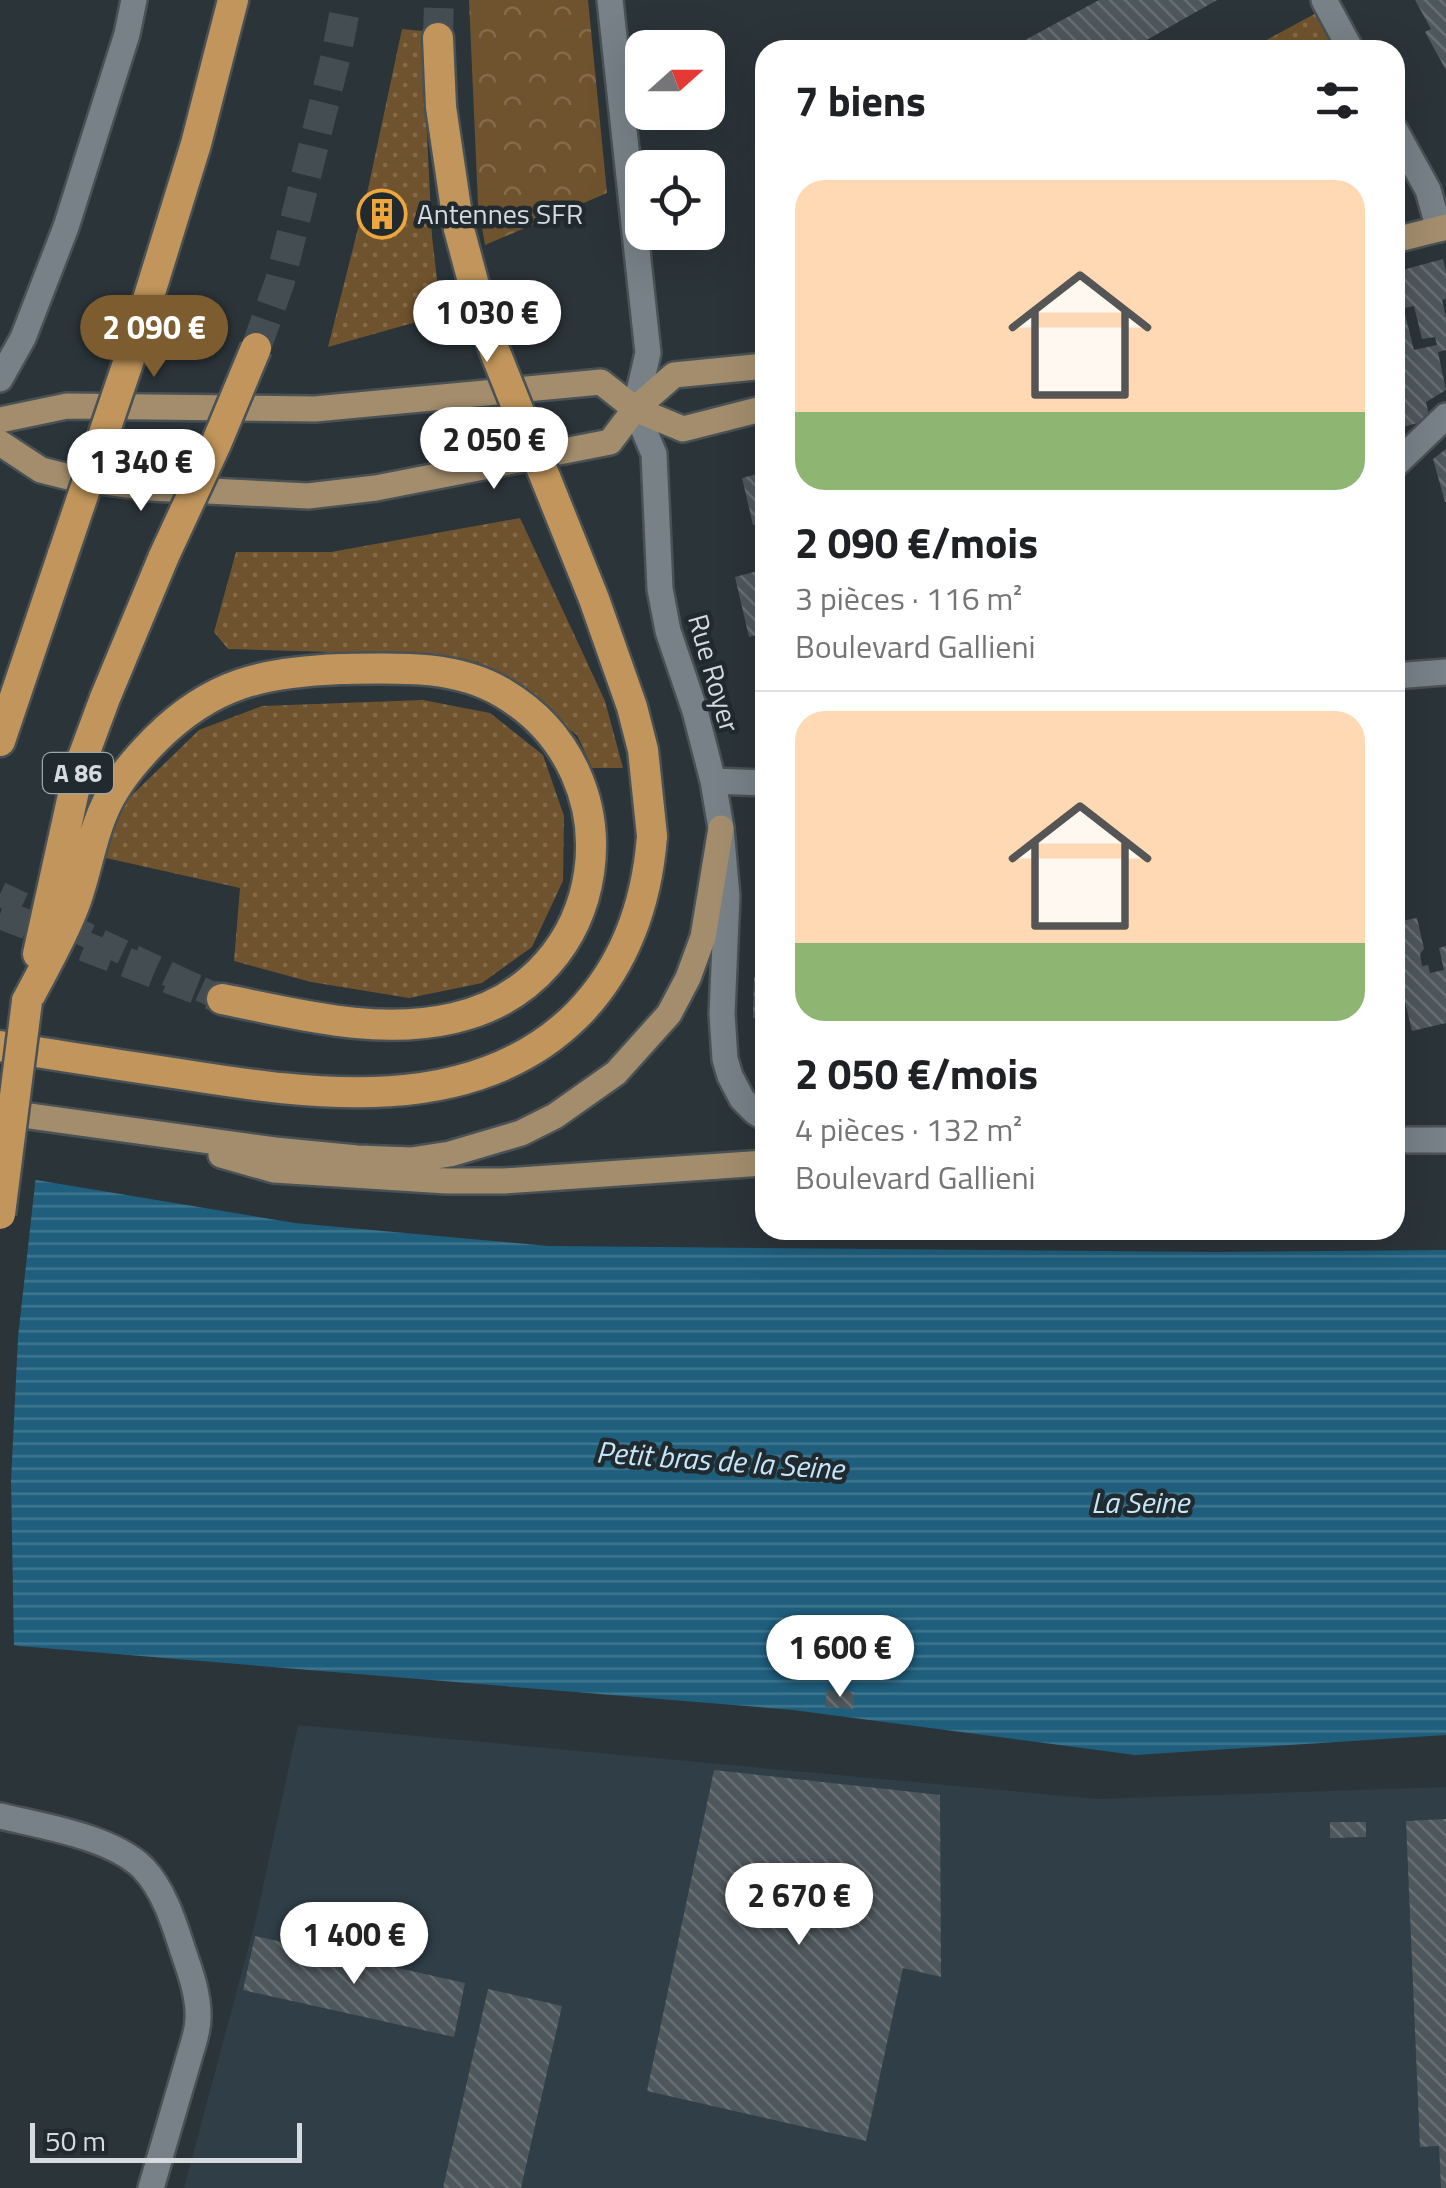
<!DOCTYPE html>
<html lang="fr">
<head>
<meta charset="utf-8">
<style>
  :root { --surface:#fff; --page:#f2f2f2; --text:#202124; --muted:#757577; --line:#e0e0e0; --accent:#7d5d2f }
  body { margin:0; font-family:"Titillium Web",sans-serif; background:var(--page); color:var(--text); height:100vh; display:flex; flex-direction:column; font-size:38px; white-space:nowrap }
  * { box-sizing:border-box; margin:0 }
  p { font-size:32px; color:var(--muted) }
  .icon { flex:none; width:55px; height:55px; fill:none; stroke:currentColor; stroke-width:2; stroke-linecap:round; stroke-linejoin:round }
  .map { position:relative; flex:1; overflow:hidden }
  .drawer { position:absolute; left:755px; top:40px; width:650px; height:1200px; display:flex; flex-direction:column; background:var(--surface); border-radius:30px; box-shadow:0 10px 40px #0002 }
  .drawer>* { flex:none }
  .needle { width:65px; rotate:69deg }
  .controls { position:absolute; left:625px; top:30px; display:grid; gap:20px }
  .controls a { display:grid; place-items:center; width:100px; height:100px; border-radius:20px; background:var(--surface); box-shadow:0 10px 40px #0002; font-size:50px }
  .scale { position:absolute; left:30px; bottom:25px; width:272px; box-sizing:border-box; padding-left:10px; border:5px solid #d5dbde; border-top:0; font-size:28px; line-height:35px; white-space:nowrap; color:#d5dbde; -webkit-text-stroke:8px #212a2e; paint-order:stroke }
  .price { position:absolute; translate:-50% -85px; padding:0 22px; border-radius:35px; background:#fff; color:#222; font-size:32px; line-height:65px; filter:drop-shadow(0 2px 5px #0008) }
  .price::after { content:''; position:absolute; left:50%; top:60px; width:30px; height:22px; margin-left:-15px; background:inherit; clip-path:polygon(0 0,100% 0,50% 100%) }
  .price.on { background:var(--accent); color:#fff }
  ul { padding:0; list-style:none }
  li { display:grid; align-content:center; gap:20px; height:530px; padding:0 40px }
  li+li { border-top:2px solid var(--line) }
  li span { display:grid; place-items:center; height:310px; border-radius:30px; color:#555 }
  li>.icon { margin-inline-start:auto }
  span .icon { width:180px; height:180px; fill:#fffc; stroke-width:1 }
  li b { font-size:42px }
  h2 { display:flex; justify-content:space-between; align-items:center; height:120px; padding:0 40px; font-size:42px }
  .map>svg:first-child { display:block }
</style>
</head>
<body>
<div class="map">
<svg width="1446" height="2188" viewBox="0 0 1446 2188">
  <defs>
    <pattern id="grass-dots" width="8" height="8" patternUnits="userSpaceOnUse" patternTransform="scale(2.5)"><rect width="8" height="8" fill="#6f532e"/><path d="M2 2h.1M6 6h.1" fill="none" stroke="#836b4c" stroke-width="1.8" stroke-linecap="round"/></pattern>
    <pattern id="forest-crowns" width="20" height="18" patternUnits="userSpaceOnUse" patternTransform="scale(2.5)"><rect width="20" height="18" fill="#6f532e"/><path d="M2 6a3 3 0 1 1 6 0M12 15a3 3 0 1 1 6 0" fill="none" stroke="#836b4c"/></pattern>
    <pattern id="water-rules" width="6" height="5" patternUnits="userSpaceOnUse" patternTransform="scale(2.5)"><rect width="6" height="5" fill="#1f5f7d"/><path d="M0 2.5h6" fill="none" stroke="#3f758f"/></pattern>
    <pattern id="building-back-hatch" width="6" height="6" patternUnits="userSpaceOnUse" patternTransform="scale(2.5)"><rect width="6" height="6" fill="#4e575c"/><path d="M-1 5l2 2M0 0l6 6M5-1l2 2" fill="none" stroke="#676f73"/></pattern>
  </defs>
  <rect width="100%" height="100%" fill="#2b3439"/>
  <path fill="#2f3e47" d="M298,1725L1098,1799L1446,1787V2188H184L256,1919Z"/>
  <path fill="url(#grass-dots)" d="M1320,11L1340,50H1248Z
    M402,29L422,31L432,236L441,315L328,347L368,189Z
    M520,518L605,701L623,768H592L577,735L478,662L366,653L228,649L214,632L236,552H331Z
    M423,700L490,713L543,755L564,816L563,881L532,947L482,983L409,998L311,982L234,961L240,888L106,858L107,832L129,798L199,730L262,706Z"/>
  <path fill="url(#forest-crowns)" d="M469,0H588L607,193L485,245L478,204Z"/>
  <path fill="url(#water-rules)" d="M0,1174L295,1223L548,1246L1216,1252L1446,1250V1735L1135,1755L793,1710L19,1646L0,1642Z"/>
  <path fill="#2b3439" d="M0,1169L36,1175L18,1337L11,1481L14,1650L0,1647Z"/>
  <path fill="url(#building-back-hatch)" d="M1099,0H1217L1129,50H1007Z
    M1415,0H1446V70L1425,32L1431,29Z
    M1443,259L1446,272V299L1442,300L1446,317V350L1438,352L1446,390L1426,402L1430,420L1395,429V384L1399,383L1395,366V345L1403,344L1396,316L1405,314L1414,350L1437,345L1435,337L1422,339L1414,306L1395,310V272Z
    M1446,449V502H1445L1433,459Z
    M765,472V522L753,525L742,478Z
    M765,569V633L749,637L735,577Z
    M1417,918L1424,949L1420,954L1422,966L1428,965L1430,973L1444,970L1439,948L1446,946V1023L1412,1031L1395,960V922Z
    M754,977H765V1018H753Z
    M827,1690L854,1692L853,1709L825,1707Z
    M714,1770L940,1795L941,1977L903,1968L866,2141L647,2091Z
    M1446,1819V2188H1441L1439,2146L1420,2147L1406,1821Z
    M1330,1822H1366V1837L1330,1838Z
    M255,1936L465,1983L454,2037L243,1990Z
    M488,1989L562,2006L521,2188H443Z"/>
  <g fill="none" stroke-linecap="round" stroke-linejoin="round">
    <path stroke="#444d52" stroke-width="25" stroke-dasharray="25 12" stroke-linecap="butt" d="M0,894L222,999"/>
    <path stroke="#444d52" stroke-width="30" stroke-dasharray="30 15" stroke-linecap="butt" d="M438,38L439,0
      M256,348L280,281L337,51L347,0
      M0,914L222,999"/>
    <g stroke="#495155" stroke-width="30">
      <path id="minor" d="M610,0L648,353L635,409L654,454L660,589L668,631L695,711L713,781L721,828L727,896L722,1014L725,1059L730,1076L742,1099L755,1112L765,1118
        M1324,0L1351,50
        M1395,130L1428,190L1439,229
        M0,379L23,338L66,227L127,34L134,0
        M1395,465L1446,416
        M1395,676L1446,672
        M713,781L765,783
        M1395,1140H1446
        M0,1816C42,1826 112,1837 143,1868C164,1890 174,1923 183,1951C190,1971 199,1996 198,2018C198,2025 196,2034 194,2041L151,2188"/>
    </g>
    <g stroke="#495155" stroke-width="30">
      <path id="major" d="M1395,240L1446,227
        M0,420L67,406L315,409L601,382L635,409L683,429L765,408
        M0,443L41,470L69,477L150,488L308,496L376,488L610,442L635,409L674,375L765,366
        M0,1112L275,1150L357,1158L411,1160L450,1154L521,1133L555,1116L616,1073L669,1014L688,978L703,937L721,828
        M221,1155L274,1170L447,1181H504L765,1163"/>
    </g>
    <g stroke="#495155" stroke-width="35">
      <path id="highway" d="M438,38L441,107L459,229
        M133,348L196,144L233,0
        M0,741L63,554
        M38,954L79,768L105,698L164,556
        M27,1001C43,970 62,938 74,906C86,875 90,842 103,812C114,785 135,760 156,739C212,683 264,672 341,669C394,668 455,664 503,693C640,774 612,982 454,1018C377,1036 298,1014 222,999
        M0,1046C60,1056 120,1065 180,1074C312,1095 474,1119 578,1014C625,966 647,902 652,836"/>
    </g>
    <use href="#minor" stroke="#778187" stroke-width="25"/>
    <use href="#major" stroke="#a38d6d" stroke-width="25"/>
    <use href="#highway" stroke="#c1955b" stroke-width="30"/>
    <g stroke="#495155" stroke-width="35" stroke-linecap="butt">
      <path id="highway-bridge" d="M459,229L479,304L495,352L594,599L632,707L643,750L652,836
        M63,554L133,348
        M164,556L216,444L256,348
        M0,1214L27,1001"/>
    </g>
    <use href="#highway-bridge" stroke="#c1955b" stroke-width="30"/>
  </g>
  <defs>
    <g id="building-ring" transform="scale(2.5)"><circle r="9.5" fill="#212a2e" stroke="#efa73d" stroke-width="1.5"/><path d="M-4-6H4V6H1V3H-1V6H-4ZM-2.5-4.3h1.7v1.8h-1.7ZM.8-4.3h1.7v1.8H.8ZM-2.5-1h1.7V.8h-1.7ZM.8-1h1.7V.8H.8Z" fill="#efa73d"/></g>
  </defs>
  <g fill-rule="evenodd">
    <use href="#building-ring" x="382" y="214"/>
  </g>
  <g text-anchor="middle" stroke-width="9" stroke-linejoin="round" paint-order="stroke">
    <rect fill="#212a2e" stroke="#9fa6a9" stroke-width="2.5" x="43" y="753" width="70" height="40" rx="8"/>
    <g font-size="25" font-weight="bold" fill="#d5dbde">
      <text x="78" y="782">A 86</text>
    </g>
    <g font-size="28" fill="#d5dbde" stroke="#212a2e" text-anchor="start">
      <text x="417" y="224">Antennes SFR</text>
    </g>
    <g font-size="28" fill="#d5dbde" stroke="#212a2e">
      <text transform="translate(714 673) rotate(74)" y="10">Rue Royer</text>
    </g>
    <g font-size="30" font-style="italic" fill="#c6e7fb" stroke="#212a2e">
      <text transform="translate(720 1461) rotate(4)" y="10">Petit bras de la Seine</text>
      <text x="1140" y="1513">La Seine</text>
    </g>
  </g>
</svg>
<div class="controls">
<a><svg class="needle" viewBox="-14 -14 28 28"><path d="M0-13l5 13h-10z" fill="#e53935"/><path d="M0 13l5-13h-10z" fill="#757577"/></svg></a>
<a><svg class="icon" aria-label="locate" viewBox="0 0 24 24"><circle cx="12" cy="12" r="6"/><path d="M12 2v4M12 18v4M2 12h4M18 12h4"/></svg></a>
</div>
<div class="scale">50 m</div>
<b class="price" style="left:487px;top:365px">1 030 €</b>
<b class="price on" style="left:154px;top:380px">2 090 €</b>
<b class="price" style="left:494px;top:492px">2 050 €</b>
<b class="price" style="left:141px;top:514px">1 340 €</b>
<b class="price" style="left:840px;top:1700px">1 600 €</b>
<b class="price" style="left:799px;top:1948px">2 670 €</b>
<b class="price" style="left:354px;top:1987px">1 400 €</b>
<section class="drawer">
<h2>7 biens<svg class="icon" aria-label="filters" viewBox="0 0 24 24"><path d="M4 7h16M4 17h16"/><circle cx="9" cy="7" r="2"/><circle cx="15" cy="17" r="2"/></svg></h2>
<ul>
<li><span style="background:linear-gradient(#ffd9b3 75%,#8fb573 0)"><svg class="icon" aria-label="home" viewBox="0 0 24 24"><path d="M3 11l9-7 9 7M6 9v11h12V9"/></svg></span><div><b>2 090 €/mois</b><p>3 pièces · 116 m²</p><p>Boulevard Gallieni</p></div></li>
<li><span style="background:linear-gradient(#ffd9b3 75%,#8fb573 0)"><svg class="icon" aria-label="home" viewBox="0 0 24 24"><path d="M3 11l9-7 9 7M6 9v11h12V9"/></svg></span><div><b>2 050 €/mois</b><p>4 pièces · 132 m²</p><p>Boulevard Gallieni</p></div></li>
</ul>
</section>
</div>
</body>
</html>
